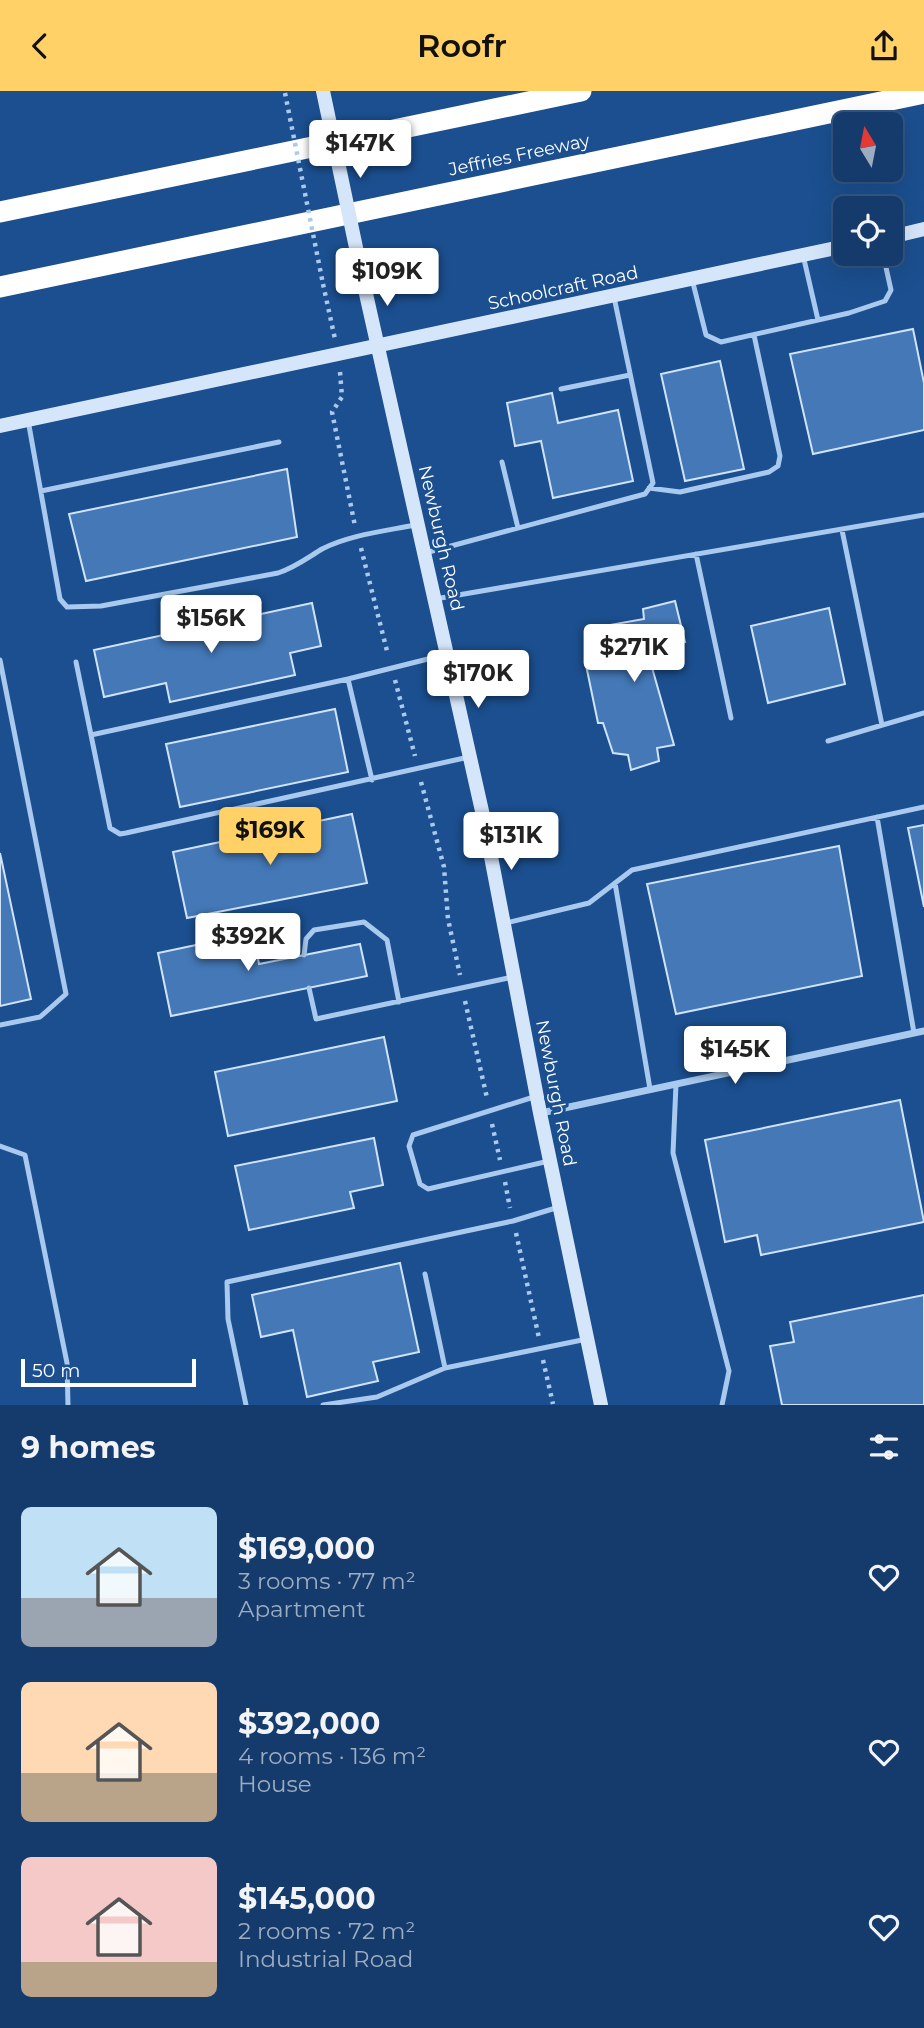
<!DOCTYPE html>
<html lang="en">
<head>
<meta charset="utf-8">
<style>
  :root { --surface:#143b6b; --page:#1d4271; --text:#f1f3f6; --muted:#9dadc1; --line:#33557e; --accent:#ffd166 }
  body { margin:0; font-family:Montserrat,sans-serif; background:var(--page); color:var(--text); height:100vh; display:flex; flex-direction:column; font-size:26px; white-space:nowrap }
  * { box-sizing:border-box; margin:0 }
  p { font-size:23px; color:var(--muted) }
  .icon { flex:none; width:38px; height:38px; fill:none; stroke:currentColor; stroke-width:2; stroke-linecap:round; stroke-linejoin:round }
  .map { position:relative; height:1314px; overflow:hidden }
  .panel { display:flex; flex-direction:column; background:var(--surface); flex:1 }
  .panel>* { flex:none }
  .needle { width:46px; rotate:350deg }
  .buttons { position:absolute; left:833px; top:21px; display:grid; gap:14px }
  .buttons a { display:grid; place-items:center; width:70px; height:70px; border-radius:10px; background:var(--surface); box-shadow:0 7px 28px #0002,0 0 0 2px var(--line); font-size:35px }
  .scale { position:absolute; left:21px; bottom:18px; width:175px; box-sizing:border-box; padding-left:7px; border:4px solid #fff; border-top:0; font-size:19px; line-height:24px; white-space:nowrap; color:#fff; -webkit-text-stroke:5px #1b4f8f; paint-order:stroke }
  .price { position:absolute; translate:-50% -60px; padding:0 16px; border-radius:7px; background:#fff; color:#222; font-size:23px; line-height:46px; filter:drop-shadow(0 2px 4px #0008) }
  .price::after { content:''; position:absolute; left:50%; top:42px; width:21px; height:16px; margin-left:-10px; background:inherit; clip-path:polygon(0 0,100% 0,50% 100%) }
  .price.selected { background:var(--accent); color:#111 }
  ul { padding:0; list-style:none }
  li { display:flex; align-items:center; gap:21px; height:175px; padding:0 21px }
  li span { display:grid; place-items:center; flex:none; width:196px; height:140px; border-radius:10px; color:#555 }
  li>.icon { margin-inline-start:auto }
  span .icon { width:84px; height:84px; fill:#fffc; stroke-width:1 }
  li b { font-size:30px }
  h2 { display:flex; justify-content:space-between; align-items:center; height:84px; padding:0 21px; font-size:30px }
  header { display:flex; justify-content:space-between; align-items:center; height:91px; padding:0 21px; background:var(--accent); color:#111; font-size:32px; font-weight:600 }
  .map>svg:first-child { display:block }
</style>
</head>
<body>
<header><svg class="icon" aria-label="back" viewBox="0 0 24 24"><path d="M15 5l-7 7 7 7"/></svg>Roofr<svg class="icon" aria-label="share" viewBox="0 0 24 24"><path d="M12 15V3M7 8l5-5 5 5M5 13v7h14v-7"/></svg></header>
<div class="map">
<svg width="924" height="1314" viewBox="0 0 924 1314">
  <rect width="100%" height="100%" fill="#1b4f8f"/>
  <path fill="#4478b7" stroke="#cfe3fa" stroke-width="2" d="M913,238L924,292V339L813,363L790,263Z
    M720,270L744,378L685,390L661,283Z
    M552,302L558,332L618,319L633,390L553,407L541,350L515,355L507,312Z
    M287,378L297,446L86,490L69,423Z
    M675,510L685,551L654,555L656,572L651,573L674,654L657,657L659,670L631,679L628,664L613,662L603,632H598L586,574L592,573L605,550L604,535L644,528L643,518Z
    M312,512L321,555L290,562L295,584L170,611L166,592L104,606L94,559Z
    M829,517L845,593L768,612L751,535Z
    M335,618L348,681L180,716L166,653Z
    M352,723L367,792L187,827L173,761Z
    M924,734V816L908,737Z
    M839,755L862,885L676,923L647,793Z
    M0,762L31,908L0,915Z
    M253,842L259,873L360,853L367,885L171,925L158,862Z
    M384,946L397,1010L228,1045L215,981Z
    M900,1009L924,1131L761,1164L757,1144L725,1151L705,1049Z
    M374,1047L383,1094L350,1101L354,1117L249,1139L235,1075Z
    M400,1172L419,1261L373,1271L378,1290L307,1306L293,1239L261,1246L252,1204Z
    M924,1204V1314H782L770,1255L794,1251L790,1231Z"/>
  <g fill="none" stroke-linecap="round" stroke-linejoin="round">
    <path stroke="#a9c9ee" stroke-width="4.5" stroke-dasharray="3.5 5" stroke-linecap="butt" d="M323,193L335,248
      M340,281L342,306L332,321L355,435
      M361,457L388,564
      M395,589L415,665
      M421,691L444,776L448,828L460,884
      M465,910L487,1007
      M492,1033L500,1069
      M505,1091L510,1117
      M516,1142L539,1247
      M543,1269L553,1313"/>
    <path stroke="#a9c9ee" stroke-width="5" d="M803,164L818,229
      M692,188L706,244L721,251L849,222L885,210L891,199L883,163
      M561,298L630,284
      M28,329L60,508L67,516L101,515L278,482C296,476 307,467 322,458C349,444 385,440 415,434
      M502,371L518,437
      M649,397L680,401L769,381L778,375L780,365L754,244
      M41,400L279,351
      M842,439L882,634
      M425,462L645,403L653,392L614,206
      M696,463L731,627
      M435,508L924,424
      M444,564L348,588L91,644L110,737L120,743L126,742L469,666
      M0,569L66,903L40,926L0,934
      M76,571L91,644
      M348,588L372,689
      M828,650L924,622
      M877,726L914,942
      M615,792L650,998
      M506,832L589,812L632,779L924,716
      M304,864L306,848L314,839L364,831L387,849L399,911
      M309,897L316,928L513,886
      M676,993L673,1062L729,1280L722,1314
      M537,1005L413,1044L409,1055L420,1093L428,1098L549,1070
      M0,1055L25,1064L67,1272L68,1314
      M425,1183L445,1277
      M246,1314L228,1228L227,1191L513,1130L559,1116
      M323,1314L377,1306L445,1277L587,1248"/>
    <path stroke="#a9c9ee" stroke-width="7" d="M541,1022L924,940"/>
    <path stroke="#d6e6fa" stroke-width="14" d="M891,146L924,138
      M362,185L484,729L540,1022L601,1314
      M0,335L845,155"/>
    <path stroke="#fff" stroke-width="21" d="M0,121L581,0
      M0,196L924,2"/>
    <path stroke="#a9c9ee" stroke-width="4.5" stroke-dasharray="3.5 5" stroke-linecap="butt" d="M285,2L323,193"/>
    <path stroke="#d6e6fa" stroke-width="14" d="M323,0L362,185"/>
  </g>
  <g text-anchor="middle" stroke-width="6" stroke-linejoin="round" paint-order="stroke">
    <g font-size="18" fill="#fff" stroke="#1b4f8f">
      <text transform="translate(519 64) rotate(-12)" y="6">Jeffries Freeway</text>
      <text transform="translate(563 197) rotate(-12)" y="6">Schoolcraft Road</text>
      <text transform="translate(441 447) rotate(77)" y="6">Newburgh Road</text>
      <text transform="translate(556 1002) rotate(79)" y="6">Newburgh Road</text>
    </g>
  </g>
</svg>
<div class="buttons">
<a><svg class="needle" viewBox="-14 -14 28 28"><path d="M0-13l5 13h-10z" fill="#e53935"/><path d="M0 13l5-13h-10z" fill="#9dadc1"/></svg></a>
<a><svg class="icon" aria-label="locate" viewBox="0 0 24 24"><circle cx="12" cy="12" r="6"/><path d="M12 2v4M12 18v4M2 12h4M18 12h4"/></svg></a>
</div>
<div class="scale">50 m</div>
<b class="price" style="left:360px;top:89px">$147K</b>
<b class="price" style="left:387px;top:217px">$109K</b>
<b class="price" style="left:211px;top:564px">$156K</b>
<b class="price" style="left:634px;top:593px">$271K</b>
<b class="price" style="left:478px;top:619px">$170K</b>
<b class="price selected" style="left:270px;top:776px">$169K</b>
<b class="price" style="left:511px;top:781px">$131K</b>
<b class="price" style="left:248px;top:882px">$392K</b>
<b class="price" style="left:735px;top:995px">$145K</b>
</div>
<section class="panel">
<h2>9 homes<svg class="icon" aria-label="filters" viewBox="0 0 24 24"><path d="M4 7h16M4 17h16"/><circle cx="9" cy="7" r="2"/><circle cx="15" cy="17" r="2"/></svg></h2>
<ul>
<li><span style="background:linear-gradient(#bfe0f5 65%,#9aa5b1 0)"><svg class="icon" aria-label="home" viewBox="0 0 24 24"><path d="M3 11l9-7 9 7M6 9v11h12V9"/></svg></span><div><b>$169,000</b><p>3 rooms · 77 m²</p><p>Apartment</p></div><svg class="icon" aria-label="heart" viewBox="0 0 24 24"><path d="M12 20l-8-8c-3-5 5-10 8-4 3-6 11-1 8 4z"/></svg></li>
<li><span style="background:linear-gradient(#ffd9b3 65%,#b9a48a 0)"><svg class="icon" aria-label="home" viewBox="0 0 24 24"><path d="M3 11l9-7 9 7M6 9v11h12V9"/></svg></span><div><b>$392,000</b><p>4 rooms · 136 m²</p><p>House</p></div><svg class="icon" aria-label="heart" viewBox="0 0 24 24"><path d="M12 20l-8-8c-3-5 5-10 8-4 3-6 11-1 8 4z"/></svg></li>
<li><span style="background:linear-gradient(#f6c9c9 75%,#b9a48a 0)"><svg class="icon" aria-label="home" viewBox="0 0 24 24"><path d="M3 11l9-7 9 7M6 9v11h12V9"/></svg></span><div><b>$145,000</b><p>2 rooms · 72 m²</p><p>Industrial Road</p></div><svg class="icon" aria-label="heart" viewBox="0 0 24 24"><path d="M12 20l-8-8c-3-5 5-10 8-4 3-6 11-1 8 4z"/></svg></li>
</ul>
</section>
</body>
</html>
